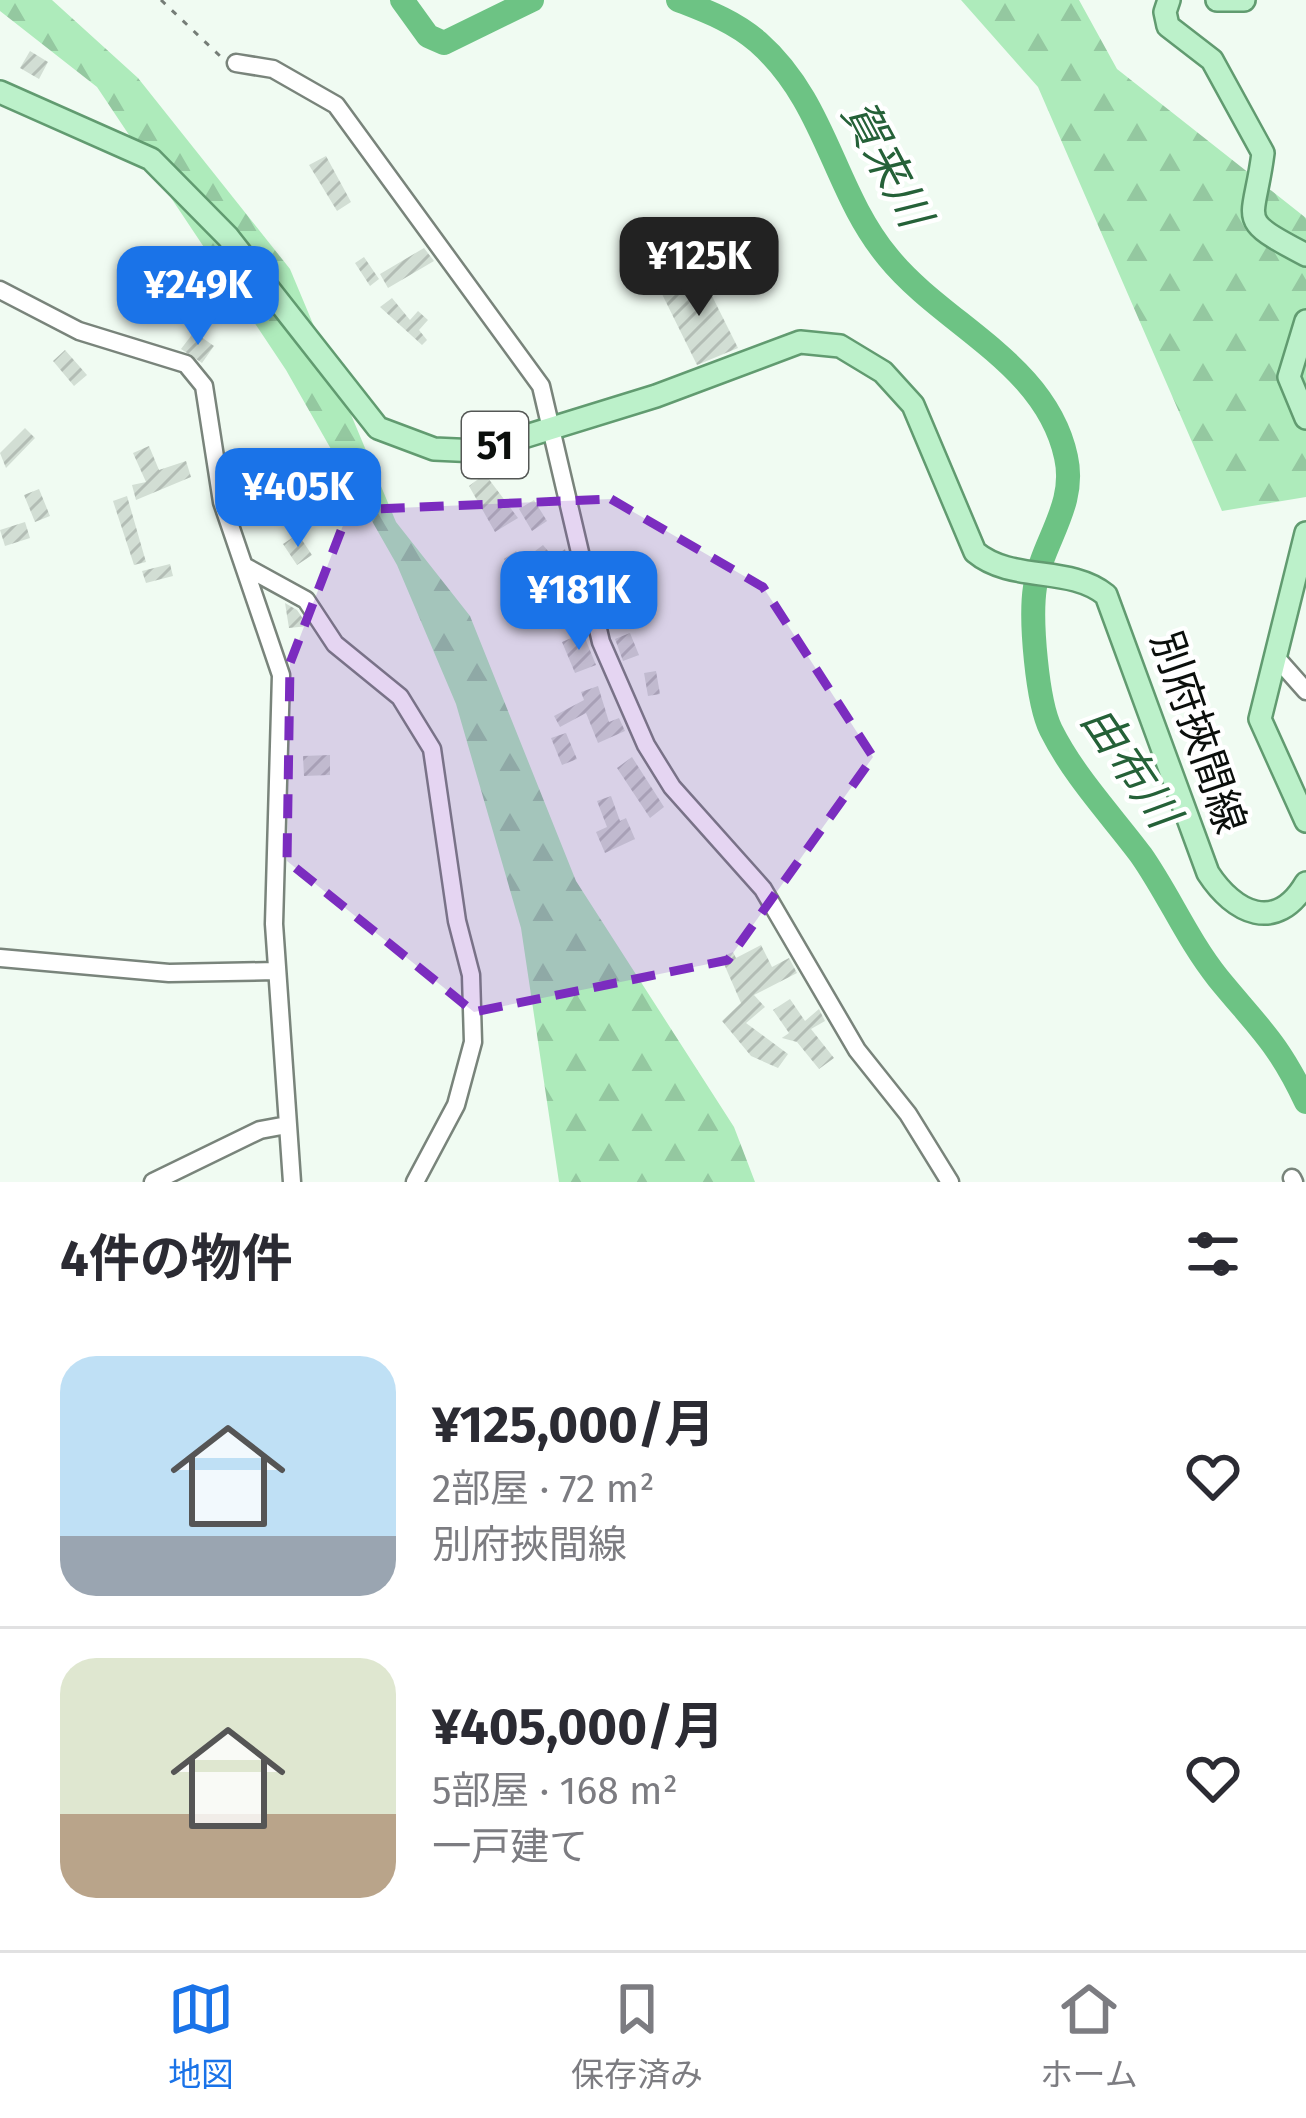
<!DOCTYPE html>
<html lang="ja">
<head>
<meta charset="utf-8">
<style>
  :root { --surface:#fff; --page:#f7f7f7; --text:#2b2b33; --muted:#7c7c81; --line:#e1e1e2; --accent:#1a73e8 }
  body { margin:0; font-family:"Fira Sans","Noto Sans JP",sans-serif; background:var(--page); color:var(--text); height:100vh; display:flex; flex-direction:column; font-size:45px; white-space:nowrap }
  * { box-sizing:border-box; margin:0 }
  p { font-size:39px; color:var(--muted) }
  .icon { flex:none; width:66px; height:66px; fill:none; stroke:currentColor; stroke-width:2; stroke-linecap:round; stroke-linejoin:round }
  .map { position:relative; height:1182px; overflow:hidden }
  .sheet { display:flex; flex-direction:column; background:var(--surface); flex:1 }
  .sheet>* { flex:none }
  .price { position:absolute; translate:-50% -102px; padding:0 27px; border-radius:24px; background:var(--accent); color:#fff; font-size:39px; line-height:78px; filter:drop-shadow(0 3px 6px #0008) }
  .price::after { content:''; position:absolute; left:50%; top:72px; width:36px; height:27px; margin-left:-18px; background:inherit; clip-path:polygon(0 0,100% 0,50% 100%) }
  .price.active { background:#222; color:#fff }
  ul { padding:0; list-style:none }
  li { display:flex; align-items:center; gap:36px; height:300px; padding:0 60px }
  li+li { border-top:3px solid var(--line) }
  li span { display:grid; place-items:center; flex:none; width:336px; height:240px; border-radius:36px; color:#555 }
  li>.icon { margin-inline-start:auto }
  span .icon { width:144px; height:144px; fill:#fffc; stroke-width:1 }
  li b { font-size:51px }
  h2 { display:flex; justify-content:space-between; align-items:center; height:144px; padding:0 60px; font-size:51px }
  .dock { display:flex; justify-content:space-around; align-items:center; height:168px; border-top:3px solid var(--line); background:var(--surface); font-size:33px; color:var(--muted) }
  .dock a { display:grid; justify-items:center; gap:6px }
  .dock .active { color:var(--accent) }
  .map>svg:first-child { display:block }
</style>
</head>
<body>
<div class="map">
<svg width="1306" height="1182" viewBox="0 0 1306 1182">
  <defs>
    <pattern id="forest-firs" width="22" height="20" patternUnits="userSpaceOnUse" patternTransform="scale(3)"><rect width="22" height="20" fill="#aeebbb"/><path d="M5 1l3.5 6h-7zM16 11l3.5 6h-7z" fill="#94c8a0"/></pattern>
    <pattern id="building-hatch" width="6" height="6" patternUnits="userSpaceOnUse" patternTransform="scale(3)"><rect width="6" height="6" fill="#d2ded4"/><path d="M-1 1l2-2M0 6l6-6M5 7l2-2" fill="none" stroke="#b3bdb5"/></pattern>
  </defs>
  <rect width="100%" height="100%" fill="#f0fbf2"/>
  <path fill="url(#forest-firs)" d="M0,0H52L138,78L290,269L396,522L470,616L576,881L734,1127L755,1182H559L521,928L456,704L397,565L286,370L97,87L0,11Z
    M961,0H1079L1117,69L1306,218V497L1222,511L1038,87Z"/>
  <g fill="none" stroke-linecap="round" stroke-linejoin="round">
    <path stroke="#6dc384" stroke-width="24" d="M402,0L428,36L444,43L532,0
      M678,0C706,11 734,21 758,42C827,103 833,191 888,257C943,325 1046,363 1066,457C1077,506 1042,541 1035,587C1030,619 1037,702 1051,730C1074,776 1111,815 1141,855C1169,895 1187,939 1218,978C1258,1027 1278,1042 1306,1102"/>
  </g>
  <path fill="url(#building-hatch)" d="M30,51L48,62L39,79L20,68Z
    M326,156L351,202L337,211L309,165Z
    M424,248L434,261L388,288L380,274Z
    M364,257L379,279L370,286L355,263Z
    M700,272L738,348L697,365L661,292Z
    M392,298L410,320L418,311L428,320L419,330L427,340L422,345L380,307Z
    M194,332L214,346L202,363L181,349Z
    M65,350L87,375L74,386L53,361Z
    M25,428L35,438L6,468L0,453Z
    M149,446L159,470L186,461L191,477L136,500L132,485L146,482L133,453Z
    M485,474L518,518L495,532L469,486Z
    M39,489L50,516L35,522L24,495Z
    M127,496L146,562L134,565L113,501Z
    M534,500L547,521L532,531L519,509Z
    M25,522L30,538L5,546L0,530Z
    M298,534L312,555L297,565L283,544Z
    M543,545L553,557L565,549L575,589L528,610L504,559L516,551L522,561Z
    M170,564L173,576L146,583L142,571Z
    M285,603L297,610L308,626L289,628Z
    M583,633L596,665L575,673L562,642Z
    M630,633L639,655L623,661L615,639Z
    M656,671L660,694L648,696L644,673Z
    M598,686L609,722L619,718L625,731L598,743L586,713L560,727L554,716L584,700L581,692Z
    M566,733L577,759L562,765L551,738Z
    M330,755V775L304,776L303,756Z
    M632,757L664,807L650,818L617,768Z
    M611,796L620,821L626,818L635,839L605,853L596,832L607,827L597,801Z
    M761,945L772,967L789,958L797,973L754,995L765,1007L746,1023L788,1054L778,1068L751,1056L722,1021L741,1003L721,957L733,952L736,958Z
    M790,999L805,1021L819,1009L825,1021L811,1029L834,1058L819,1069L797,1042L782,1038L789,1033L773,1010Z"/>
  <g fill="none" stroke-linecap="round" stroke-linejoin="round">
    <g stroke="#79847b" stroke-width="21">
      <path id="minor" d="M236,63L273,69L336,105L541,386L601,642L646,745L672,787L763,889L857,1050L908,1114L950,1182
        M0,290L79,331L186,364L204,386L222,502L281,675L274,924L292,1182
        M246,567L306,600L335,644L400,697L432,749L457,921L471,975L473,1042L456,1105L415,1182
        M1274,655L1306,691
        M0,958L169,973L276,971
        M1292,1178L1294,1182
        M153,1182L260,1130L287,1125"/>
    </g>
    <g stroke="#619b70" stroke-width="26">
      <path id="major" d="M1169,0L1165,12L1168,26L1212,60L1263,153C1254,225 1234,217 1306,255
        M1217,0H1244
        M0,92L151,159L228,237L378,428L434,449L478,451L656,396L800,342L840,346L883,372L913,405L975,552C1012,583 1069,565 1106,595L1208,873C1234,913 1276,934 1306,883
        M1306,321L1289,377L1306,418
        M1306,533L1260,719L1306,821"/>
    </g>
    <path stroke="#757d77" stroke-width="3" stroke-dasharray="6 9" stroke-linecap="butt" d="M161,0L220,56"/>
    <use href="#minor" stroke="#fff" stroke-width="16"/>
    <use href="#major" stroke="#bcf1ca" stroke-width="21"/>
  </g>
  <path fill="#7b2cbf" fill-opacity="0.2" stroke="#7b2cbf" stroke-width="9" stroke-dasharray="24 15" stroke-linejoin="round" d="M611,499L763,587L873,757L728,960L474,1012L287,861L290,663L349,510Z"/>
  <g text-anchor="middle" stroke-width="9" stroke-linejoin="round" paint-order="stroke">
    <rect fill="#fff" stroke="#545755" stroke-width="3" x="462" y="412" width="66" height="66" rx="9"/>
    <g font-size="39" font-weight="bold" fill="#0b0f0c">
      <text x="495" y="459">51</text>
    </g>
    <g font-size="42" fill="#0b0f0c" stroke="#fff">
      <text transform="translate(1199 732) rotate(71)" y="15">別府挾間線</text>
    </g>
    <g font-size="45" font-style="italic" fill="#256138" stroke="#fff">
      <text transform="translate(887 163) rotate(62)" y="16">賀来川</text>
      <text transform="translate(1131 766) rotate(56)" y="16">由布川</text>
    </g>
  </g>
</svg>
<b class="price active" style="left:699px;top:319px">¥125K</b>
<b class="price" style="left:198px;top:348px">¥249K</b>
<b class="price" style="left:298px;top:550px">¥405K</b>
<b class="price" style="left:579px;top:653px">¥181K</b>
</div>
<section class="sheet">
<h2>4件の物件<svg class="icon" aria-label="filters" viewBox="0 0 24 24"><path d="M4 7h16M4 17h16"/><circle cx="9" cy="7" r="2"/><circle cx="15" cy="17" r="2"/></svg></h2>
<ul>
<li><span style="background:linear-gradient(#bfe0f5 75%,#9aa5b1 0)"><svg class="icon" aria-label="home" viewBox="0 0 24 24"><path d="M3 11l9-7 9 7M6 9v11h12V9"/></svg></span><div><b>¥125,000/月</b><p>2部屋 · 72 m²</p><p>別府挾間線</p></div><svg class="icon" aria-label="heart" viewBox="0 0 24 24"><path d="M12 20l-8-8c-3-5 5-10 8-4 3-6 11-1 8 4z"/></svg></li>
<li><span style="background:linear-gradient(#dfe7d0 65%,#b9a48a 0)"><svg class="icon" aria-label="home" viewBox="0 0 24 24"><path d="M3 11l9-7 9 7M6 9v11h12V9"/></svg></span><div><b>¥405,000/月</b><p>5部屋 · 168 m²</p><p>一戸建て</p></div><svg class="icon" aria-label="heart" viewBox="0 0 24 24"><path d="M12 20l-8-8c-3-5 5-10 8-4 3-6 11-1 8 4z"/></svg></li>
</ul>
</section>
<nav class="dock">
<a class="active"><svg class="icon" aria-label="map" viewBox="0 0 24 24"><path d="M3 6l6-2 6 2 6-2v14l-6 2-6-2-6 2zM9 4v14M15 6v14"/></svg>地図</a>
<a><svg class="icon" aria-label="saved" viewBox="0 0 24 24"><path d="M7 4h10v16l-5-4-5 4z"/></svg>保存済み</a>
<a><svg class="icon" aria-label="home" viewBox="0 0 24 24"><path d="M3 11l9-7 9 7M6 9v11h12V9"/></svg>ホーム</a>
</nav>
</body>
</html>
